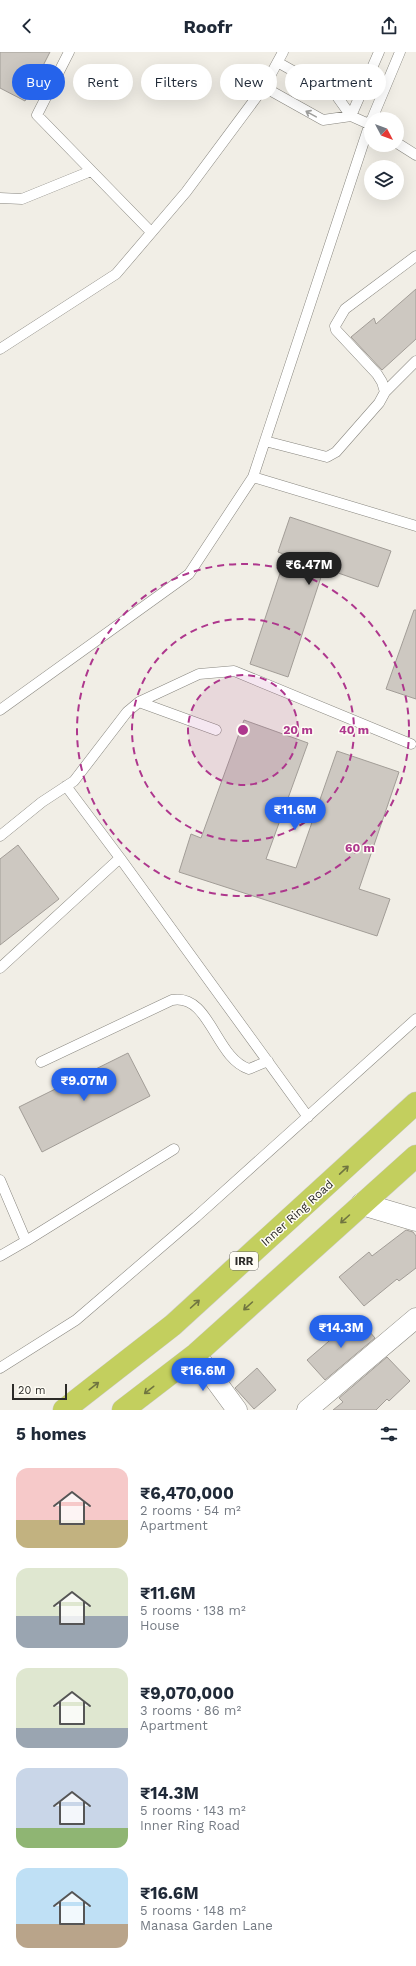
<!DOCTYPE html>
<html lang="en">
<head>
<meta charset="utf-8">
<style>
  :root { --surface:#fff; --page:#f2f2f3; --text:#1f2937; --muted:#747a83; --accent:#2563eb }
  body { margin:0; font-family:"Work Sans",sans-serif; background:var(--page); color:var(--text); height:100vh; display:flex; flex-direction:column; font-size:15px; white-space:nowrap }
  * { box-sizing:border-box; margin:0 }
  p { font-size:13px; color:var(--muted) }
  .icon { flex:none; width:22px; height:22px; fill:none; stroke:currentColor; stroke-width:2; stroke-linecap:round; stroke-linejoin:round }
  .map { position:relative; height:1358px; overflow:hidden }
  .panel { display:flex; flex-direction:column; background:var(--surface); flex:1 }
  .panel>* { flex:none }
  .top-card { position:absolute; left:12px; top:12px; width:392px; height:36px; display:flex; gap:8px }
  .needle { width:26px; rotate:131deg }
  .tools { position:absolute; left:364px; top:60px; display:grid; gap:8px }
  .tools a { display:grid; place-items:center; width:40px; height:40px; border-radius:50%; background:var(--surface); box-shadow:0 4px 16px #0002; font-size:20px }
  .scale { position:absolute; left:12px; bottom:10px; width:55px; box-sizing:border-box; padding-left:4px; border:2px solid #2c2b28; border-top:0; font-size:11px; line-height:14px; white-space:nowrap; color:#2c2b28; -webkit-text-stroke:3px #fefcf4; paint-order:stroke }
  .price { position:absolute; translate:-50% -34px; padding:0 9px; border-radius:14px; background:var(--accent); color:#fff; font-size:13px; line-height:26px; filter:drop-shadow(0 1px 2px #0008) }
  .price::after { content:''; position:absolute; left:50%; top:24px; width:12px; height:9px; margin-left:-6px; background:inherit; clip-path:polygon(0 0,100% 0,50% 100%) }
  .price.current { background:#222; color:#fff }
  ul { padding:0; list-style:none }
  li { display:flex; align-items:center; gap:12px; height:100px; padding:0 16px }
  li span { display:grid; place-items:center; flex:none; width:112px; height:80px; border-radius:12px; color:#555 }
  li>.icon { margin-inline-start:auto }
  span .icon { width:48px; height:48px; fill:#fffc; stroke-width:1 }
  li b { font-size:17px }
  h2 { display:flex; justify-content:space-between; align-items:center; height:48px; padding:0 16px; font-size:17px }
  .pill { padding:0 14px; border-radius:18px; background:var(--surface); box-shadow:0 4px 16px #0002; font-size:14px; line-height:36px }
  .pill.current { background:var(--accent); color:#fff }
  header { display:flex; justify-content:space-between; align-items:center; height:52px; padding:0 16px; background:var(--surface); font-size:18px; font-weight:700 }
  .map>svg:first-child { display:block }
</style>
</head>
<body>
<header><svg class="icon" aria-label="back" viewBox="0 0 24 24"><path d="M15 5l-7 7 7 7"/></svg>Roofr<svg class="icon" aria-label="share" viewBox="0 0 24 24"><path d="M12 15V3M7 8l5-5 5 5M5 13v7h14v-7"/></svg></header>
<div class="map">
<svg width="416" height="1358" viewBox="0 0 416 1358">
  <rect width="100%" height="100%" fill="#f1eee6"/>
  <path fill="#cdc8c1" stroke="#a29d97" d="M0,0H50L25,49L0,36Z
    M416,237V287L382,318L351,285L374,266L376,272Z
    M290,465L391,499L378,535L324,516L288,625L250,612L286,503L278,500Z
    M414,558H416V647L386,637Z
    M244,668L308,691L266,807L296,816L337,699L399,720L359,837L390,847L377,884L179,820L191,782L201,786Z
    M18,793L59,847L0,893V807Z
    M128,1001L150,1044L42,1100L19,1055Z
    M406,1178L413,1180L416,1184V1216L399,1229L397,1227L364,1254L339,1225L369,1200L372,1204Z
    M357,1265L375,1286L325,1328L307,1308Z
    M387,1305L410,1329L389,1349L387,1347L376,1358H333L343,1350L339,1346Z
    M257,1316L276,1338L254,1357L235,1336Z"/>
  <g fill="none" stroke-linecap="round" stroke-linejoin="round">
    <g stroke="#88867f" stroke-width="11">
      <path id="service" d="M69,0L37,63L151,180
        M264,35L323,68L351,64L336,43L279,11
        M372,67L400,0
        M371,73L351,64L379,0
        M397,91L416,103
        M0,146L22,147L91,119
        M0,297L116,222L186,140L264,35L283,0
        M385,340L416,309
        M265,389L327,405L336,400L379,351L385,340L382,330L377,322L336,278L335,274L345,257L416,204
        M253,425L416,474
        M139,650L199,622L234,619L411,692
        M0,658L189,522L253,425L371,68
        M0,784L42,750L74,729L127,660L139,650L216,678
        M120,806L308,1065
        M0,916L120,806L66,734
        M41,1010L172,948C210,941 215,1006 249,1017L268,1009
        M0,1128L26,1189L174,1097
        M0,1204L26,1189
        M0,1316L76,1268L196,1165L416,967"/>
    </g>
    <g stroke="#88867f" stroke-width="21">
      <path id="minor" d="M196,1302L237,1358
        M307,1358L416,1266"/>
    </g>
    <g stroke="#88867f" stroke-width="23">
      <path id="tertiary" d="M362,1152L416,1168"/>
    </g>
    <g stroke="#cccccb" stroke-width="23">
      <path id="trunk" d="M64,1358L173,1273L416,1051
        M123,1358L196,1302L416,1104"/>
    </g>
    <use href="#service" stroke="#fff" stroke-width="10"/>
    <use href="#minor" stroke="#fff" stroke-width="20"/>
    <use href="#tertiary" stroke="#fff" stroke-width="22"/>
    <use href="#trunk" stroke="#c3cf5e" stroke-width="22"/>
  </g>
  <defs><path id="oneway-shaft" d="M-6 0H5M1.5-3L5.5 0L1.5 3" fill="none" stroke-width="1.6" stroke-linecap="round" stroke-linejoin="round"/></defs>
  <use stroke="#a0a09e" href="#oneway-shaft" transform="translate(311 62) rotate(-151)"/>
  <g stroke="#707540">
    <use href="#oneway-shaft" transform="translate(344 1118) rotate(-43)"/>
    <use href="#oneway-shaft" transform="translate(345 1167) rotate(138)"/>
    <use href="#oneway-shaft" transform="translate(195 1252) rotate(-42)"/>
    <use href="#oneway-shaft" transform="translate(248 1254) rotate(138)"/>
    <use href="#oneway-shaft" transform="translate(94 1334) rotate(-38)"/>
    <use href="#oneway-shaft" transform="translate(149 1338) rotate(142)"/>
  </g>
  <circle cx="243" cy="678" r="55" fill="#ae378d" fill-opacity=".12"/>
  <g fill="none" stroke="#ae378d" stroke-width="2" stroke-dasharray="7 5">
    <circle cx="243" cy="678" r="55"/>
    <circle cx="243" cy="678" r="111"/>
    <circle cx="243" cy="678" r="166"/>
  </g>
  <g text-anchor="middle" stroke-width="3" stroke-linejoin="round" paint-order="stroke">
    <rect fill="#fefcf4" stroke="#6b6a65" stroke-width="1" x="230" y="1200" width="28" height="18" rx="3"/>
    <g font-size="11" font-weight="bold" fill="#2c2b28">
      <text x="244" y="1213">IRR</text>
    </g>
    <g font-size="12" fill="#2c2b28" stroke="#fefcf4">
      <text transform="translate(297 1161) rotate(-42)" y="4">Inner Ring Road</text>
    </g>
  </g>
  <circle cx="243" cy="678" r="6" fill="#ae378d" stroke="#fefcf4" stroke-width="2"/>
  <g font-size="12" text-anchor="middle" font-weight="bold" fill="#ae378d" stroke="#fefcf4" stroke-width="3" stroke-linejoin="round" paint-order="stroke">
    <text x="298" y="682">20 m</text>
    <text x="354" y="682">40 m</text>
    <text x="360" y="800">60 m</text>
  </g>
</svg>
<div class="tools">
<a><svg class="needle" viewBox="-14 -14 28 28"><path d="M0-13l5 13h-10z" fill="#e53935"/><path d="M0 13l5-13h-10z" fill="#747a83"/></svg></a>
<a><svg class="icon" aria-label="layers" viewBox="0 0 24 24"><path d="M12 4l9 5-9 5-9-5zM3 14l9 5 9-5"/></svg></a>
</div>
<div class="scale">20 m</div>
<b class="price current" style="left:309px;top:534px">₹6.47M</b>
<b class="price" style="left:295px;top:779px">₹11.6M</b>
<b class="price" style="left:84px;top:1050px">₹9.07M</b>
<b class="price" style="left:341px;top:1297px">₹14.3M</b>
<b class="price" style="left:203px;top:1340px">₹16.6M</b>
<div class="top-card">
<a class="pill current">Buy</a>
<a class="pill">Rent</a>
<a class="pill">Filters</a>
<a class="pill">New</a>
<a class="pill">Apartment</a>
</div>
</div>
<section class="panel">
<h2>5 homes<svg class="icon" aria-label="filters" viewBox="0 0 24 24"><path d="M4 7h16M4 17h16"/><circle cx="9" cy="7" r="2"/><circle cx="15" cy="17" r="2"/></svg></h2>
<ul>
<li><span style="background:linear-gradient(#f6c9c9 65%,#c2b280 0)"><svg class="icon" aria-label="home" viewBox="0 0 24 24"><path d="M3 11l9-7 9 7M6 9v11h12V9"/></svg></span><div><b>₹6,470,000</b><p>2 rooms · 54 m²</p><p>Apartment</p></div></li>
<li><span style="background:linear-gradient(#dfe7d0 60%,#9aa5b1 0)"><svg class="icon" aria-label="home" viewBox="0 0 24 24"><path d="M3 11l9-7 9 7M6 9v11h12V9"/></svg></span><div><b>₹11.6M</b><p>5 rooms · 138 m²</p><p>House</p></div></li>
<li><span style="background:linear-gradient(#dfe7d0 75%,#9aa5b1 0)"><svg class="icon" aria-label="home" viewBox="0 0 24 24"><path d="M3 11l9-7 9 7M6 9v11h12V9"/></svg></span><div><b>₹9,070,000</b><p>3 rooms · 86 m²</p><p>Apartment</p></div></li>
<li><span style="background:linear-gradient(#c9d6e8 75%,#8fb573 0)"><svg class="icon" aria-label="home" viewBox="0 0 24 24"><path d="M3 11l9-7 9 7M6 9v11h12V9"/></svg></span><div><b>₹14.3M</b><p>5 rooms · 143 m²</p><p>Inner Ring Road</p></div></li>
<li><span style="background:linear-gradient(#bfe0f5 70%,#b9a48a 0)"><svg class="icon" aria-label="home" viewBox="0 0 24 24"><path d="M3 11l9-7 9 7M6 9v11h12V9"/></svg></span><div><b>₹16.6M</b><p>5 rooms · 148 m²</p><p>Manasa Garden Lane</p></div></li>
</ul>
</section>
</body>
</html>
